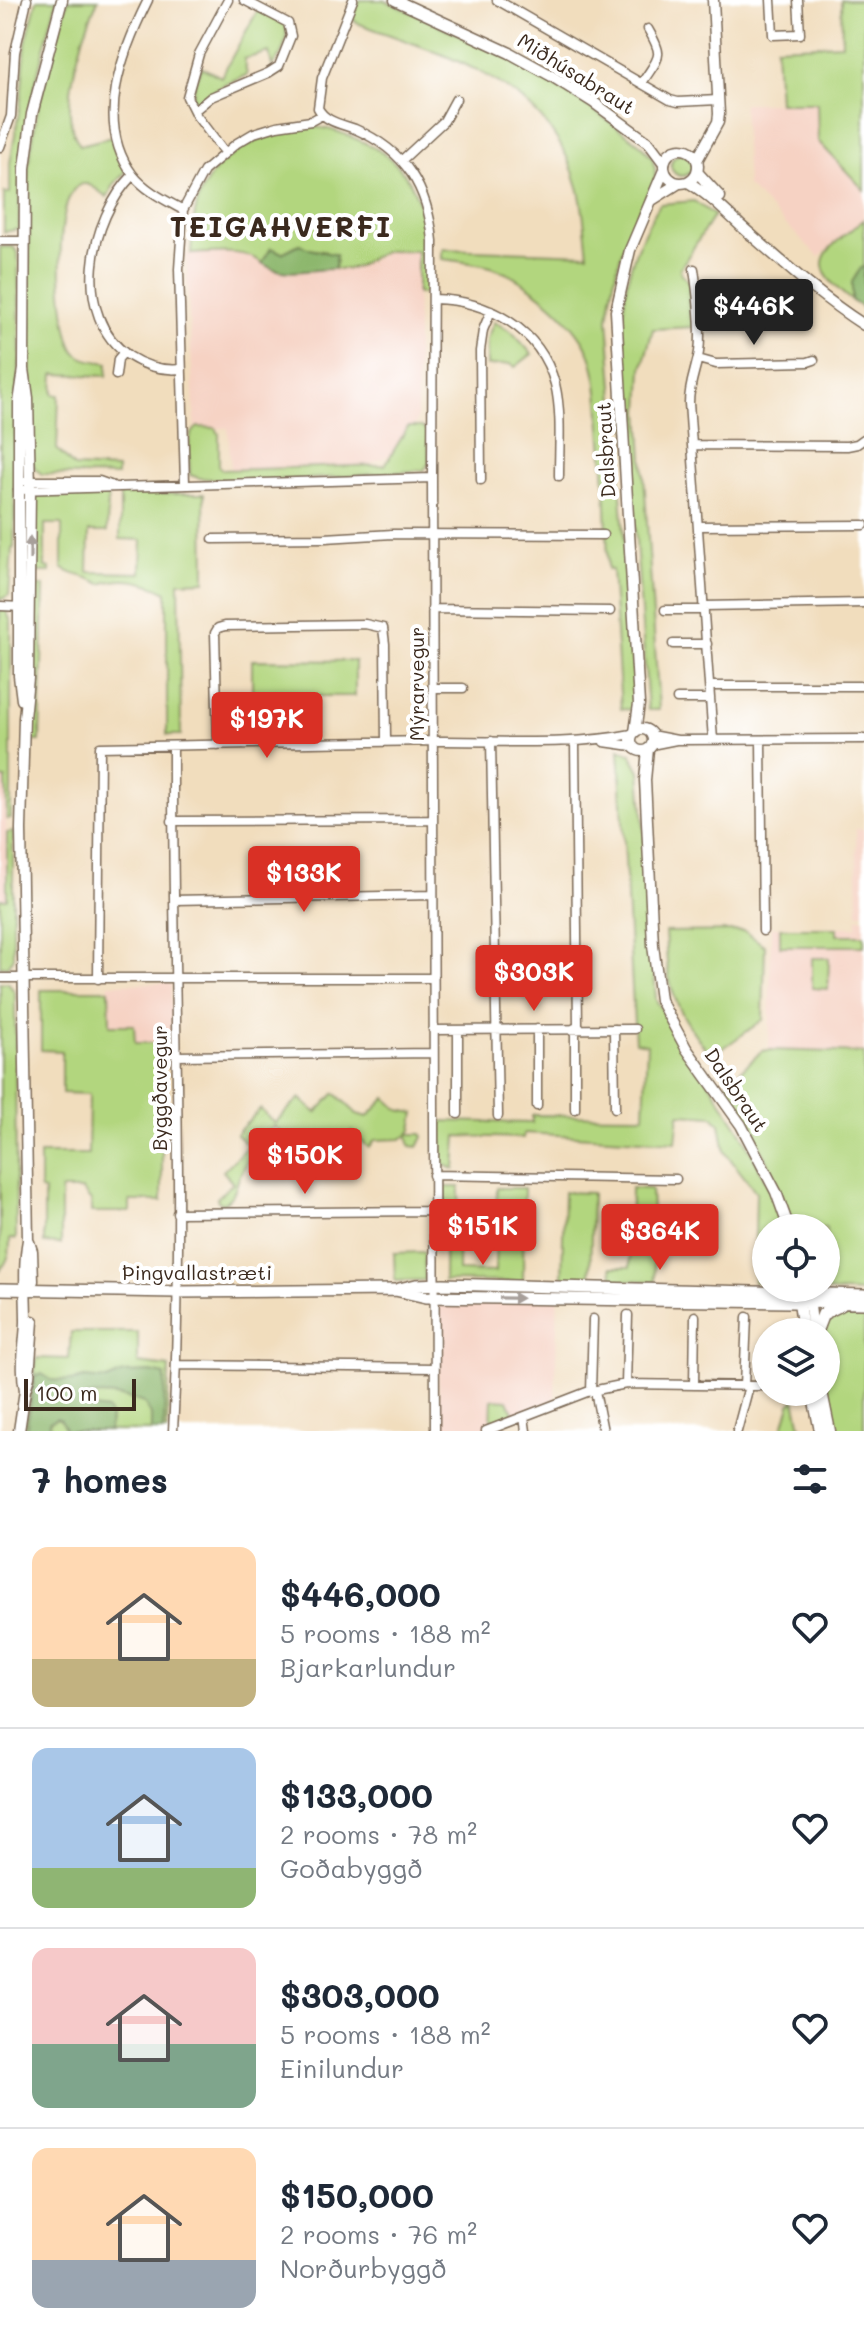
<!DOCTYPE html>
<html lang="en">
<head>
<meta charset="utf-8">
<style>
  :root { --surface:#fff; --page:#f2f2f3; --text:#1f2937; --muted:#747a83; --line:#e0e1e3; --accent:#d93025 }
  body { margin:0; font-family:Mali,sans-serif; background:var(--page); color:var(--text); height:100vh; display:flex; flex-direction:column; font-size:30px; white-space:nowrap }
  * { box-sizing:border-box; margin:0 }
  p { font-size:26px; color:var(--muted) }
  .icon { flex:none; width:44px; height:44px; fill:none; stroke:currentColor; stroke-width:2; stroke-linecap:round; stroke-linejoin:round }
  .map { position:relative; height:1431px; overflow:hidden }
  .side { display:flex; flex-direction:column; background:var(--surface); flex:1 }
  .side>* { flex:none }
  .tools { position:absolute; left:752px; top:1214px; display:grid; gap:16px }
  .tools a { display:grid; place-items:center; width:88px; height:88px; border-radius:50%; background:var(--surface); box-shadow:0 2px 6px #0004; font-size:40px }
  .scale { position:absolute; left:24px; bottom:20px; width:112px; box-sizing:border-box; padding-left:8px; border:4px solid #3b2a1e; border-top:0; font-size:22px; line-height:28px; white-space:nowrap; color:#3b2a1e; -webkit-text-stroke:6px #fff; paint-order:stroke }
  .price { position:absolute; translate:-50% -68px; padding:0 18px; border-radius:8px; background:var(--accent); color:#fff; font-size:26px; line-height:52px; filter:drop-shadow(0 2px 4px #0008) }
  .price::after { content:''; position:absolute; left:50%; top:48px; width:24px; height:18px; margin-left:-12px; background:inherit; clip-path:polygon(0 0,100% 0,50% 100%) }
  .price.active { background:#222; color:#fff }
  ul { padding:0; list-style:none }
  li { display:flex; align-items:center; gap:24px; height:200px; padding:0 32px }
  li+li { border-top:2px solid var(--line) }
  li span { display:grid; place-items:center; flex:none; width:224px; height:160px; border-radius:16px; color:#555 }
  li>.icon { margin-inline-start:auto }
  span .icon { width:96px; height:96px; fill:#fffc; stroke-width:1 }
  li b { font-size:34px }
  h2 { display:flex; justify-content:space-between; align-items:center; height:96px; padding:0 32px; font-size:34px }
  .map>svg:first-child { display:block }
</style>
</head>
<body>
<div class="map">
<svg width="864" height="1431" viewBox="0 0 864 1431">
  <rect width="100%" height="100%" fill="#fff"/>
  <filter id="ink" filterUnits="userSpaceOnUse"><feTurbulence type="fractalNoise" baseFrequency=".0125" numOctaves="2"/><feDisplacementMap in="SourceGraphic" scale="16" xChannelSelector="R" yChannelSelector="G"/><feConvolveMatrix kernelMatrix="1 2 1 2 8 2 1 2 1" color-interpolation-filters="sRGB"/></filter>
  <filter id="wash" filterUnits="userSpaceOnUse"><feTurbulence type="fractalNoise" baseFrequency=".006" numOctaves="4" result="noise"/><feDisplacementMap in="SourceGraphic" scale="32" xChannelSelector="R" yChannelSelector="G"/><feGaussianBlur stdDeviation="1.8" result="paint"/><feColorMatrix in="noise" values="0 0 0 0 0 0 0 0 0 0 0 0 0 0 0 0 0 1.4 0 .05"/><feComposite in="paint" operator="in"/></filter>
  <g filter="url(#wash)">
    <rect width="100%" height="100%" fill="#f1ddbd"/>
    <path fill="#f6d2c3" d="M743,103H817L818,141L864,190V219L819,257L747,186Z
      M389,251H417V419L415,425H413L402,445L392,454L360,468L231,471L228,428H195L186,254L229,253L240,254L299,272L319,269L346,270L361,266Z
      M0,778H6L7,899H0Z
      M856,829H864V913H858Z
      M857,918H864V1053L769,1050L771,927H857Z
      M171,983V1043H134L109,1025V984Z
      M433,1291L558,1292L555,1399L515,1417L492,1399L491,1426L480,1431H441Z"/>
    <path fill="#b2d67e" stroke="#76804e" stroke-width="2" d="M37,0H57C35,78 18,148 19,229L4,232V193H10V163L21,100L26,42Z
      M68,0H98C83,33 55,113 80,145L112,137L127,170L115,183L107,197C101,193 93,185 86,184C49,180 59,330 75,351C83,361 96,361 108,363L107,376L54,374L53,394L59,395L57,449L74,467L117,469V476L42,474L35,469L32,458L28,168L39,102Z
      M360,0H384L420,16L508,58L579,100L639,143L652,158L655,169V180C628,228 614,264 608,319L637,710L621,709L612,570L608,569C607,522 605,475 601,428C599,401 598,368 585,344C568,314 523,277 491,267C475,263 459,261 442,259V249L588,254C585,232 584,208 578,187C549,81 450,58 360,24L351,18Z
      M841,0H864V190L818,141L817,103H779L776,47L842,44Z
      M259,8L286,24C288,39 283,55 272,66L269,52L244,59L247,75L226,83L198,101H192L195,83L201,67L221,77Z
      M309,127C329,127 345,134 363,142C431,173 425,230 426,293L417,294V251C408,251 398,250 389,251C365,256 363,272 333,269L337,261L324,251L307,249L299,244L282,253L274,249L262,263C244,248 213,253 191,254C192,235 193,216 199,198C216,153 265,132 309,127Z
      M671 165a11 11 0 1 1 22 0a11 11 0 1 1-22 0Z
      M694,201L714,215L680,269L681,273L691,285L694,327L653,329L642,369L640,412L659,710H648L622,344C622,286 630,253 660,204Z
      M864,219V267C852,275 852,287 852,301C801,261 825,252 864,219Z
      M0,247H13L18,252L20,356L16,397L14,548H12L9,595L0,600Z
      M494,322L512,332L532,354L515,367L511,364L487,366V339Z
      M198,427L216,428L219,434V466L222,470L385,465L408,427H421L428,432L429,463L424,470C350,476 273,485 199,478L190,475C190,460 184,436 198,427Z
      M108,494L107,532H89L88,572L141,573L142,540L120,539V494H204L205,581L179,582L181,735H167V592C145,581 124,576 101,584C88,575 73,577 62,568V524H45V567L50,568V572H36L33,498L40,495Z
      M36,586H44L40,741H31Z
      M0,610H6L11,622V819H7L6,779L0,778Z
      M252,660L355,661V696H252Z
      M619,749L631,754L640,771L656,1000L741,1132L781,1211L785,1228H766V1282H754L756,1192L725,1152L720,1124L713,1116L679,1114L676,1142L524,1133L523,1138L457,1136L455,1169L444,1165L442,1161V1121L532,1123V1115L644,1116L647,1044L635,1042Z
      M13,832V959L7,966H0V899H7V833Z
      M780,928H837V935H864V946H780Z
      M744,931L765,946L763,1020L712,1056C692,1033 672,1002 668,971C666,958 666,945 665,932Z
      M812,958H829L828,989L812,988Z
      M8,982L15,993L16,1239H10C10,1252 9,1261 0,1270V983Z
      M41,990H109L110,1025H134L135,1043H171V1058H162V1201H130V1212H91V1201L82,1190H61V1244L44,1243V1191L40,1190V1154H88L89,1094L62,1093V1051L41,1050Z
      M769,1050L864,1053V1293L814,1291L813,1288H826V1228H795L764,1154L745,1120L722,1088L762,1051Z
      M335,1093L357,1114L367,1117L386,1098L399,1110L415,1113L412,1130L409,1134H422L423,1137L418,1147L411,1146L409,1143L408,1135L401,1139L375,1140L369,1148L352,1131L317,1167L274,1126L262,1139L265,1143C257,1151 249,1159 243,1169C233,1185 241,1189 223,1204L218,1201L217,1198L233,1183L223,1171L248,1146L236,1134L260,1109L275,1123L300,1098L316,1113Z
      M445,1187H459L458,1271L495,1272L497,1188H524L523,1282L444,1281Z
      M631,1188L651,1189L655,1281L613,1280L611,1267H630Z
      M564,1192L592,1193L590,1282L562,1281Z
      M424,1252L425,1280L395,1281L394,1253Z
      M839,1310L864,1311V1431H835L826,1384V1332H822L825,1319Z
      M71,1332H138V1363L169,1367L167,1431H23L37,1358L69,1359Z
      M492,1399L508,1400L515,1417L491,1426Z
      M795,1399L802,1431H782L790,1404Z"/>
    <path fill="#8db76d" stroke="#647046" stroke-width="2" d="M300,244C311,252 323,251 336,255L335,267L333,269C310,269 282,278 262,263L271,248L282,253Z
      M864,267V309L852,301V282L861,268Z
      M151,1372L165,1375L164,1431H151V1415L144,1403C126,1397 103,1393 84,1397L83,1404L87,1407L107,1410L110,1415L109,1431H66L61,1420L57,1418L49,1422L52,1431H26L35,1375L42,1374L51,1380L74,1381L84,1378L107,1380L123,1373Z"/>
  </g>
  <g filter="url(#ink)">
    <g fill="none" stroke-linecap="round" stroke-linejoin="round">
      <g stroke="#7b6956" stroke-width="11">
        <path id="minor" d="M148,0C123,50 93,123 133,175C146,191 165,200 183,210
          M353,0L322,78L318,108C325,122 342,124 355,129C406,151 428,188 433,241L432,478L435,1431
          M497,0L670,100L678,102L718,100
          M771,0L773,35L800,34L798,0
          M642,83C659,56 665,58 648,29
          M194,111L211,97L268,73L279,66L291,36L288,23L244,0
          M0,147L11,116L15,52L27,0
          M224,152L196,115L187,97L199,54L228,0
          M402,160L444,121L456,99
          M133,175C89,219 71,316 129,356C146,367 162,371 182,369
          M0,241H24
          M694,269C697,290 702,331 699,352C696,370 689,384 689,403L713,740
          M433,299C487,300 540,328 555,384C562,413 559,446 559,476
          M698,359L716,364L808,362L814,360
          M116,375L118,359L124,352
          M692,445L847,446L857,444L864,439
          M481,480L480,351L483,330L491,311
          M24,481H99L113,486
          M185,484L179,269L183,210L204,171L237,143L254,133L277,126L311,121L322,115
          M18,490L432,478
          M698,526L864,525
          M213,539L325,538L393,534L603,535
          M0,606L23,607
          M704,606L864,603
          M432,609L610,611
          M665,610H704
          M673,644H707
          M710,686H864
          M433,688H463
          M677,699H710
          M651,735L677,740L864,739
          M761,740L763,931
          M491,741L498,1116
          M575,742L578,1028
          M604,742L632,746
          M218,745L215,633L218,628L225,626L365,624L383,628L385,644L386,741
          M651,745L676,740
          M173,746C172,974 185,1203 173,1431
          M172,821L433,820
          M174,900L433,895
          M0,978H433
          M98,979L100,747C210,745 321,742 431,741C498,740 566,747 632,734
          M614,1029L615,1108
          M433,1030L635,1029
          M176,1056L433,1053
          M537,1106V1029
          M575,1109V1028
          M458,1114V1030
          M433,1175L676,1179
          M177,1213L433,1211
          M177,1365L434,1368
          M626,1384L628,1315
          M694,1385L695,1316
          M744,1386L747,1317
          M595,1391L603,1431
          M591,1392L593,1319
          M524,1417L526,1431
          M486,1431L587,1392L626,1384L766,1386
          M737,1431L749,1386"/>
      </g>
      <g stroke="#7b6956" stroke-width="13">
        <path id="tertiary" d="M395,0L510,53L550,75L593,102L649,143L664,163
          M664 166a17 17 0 1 1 34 0a17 17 0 1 1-34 0Z
          M697,160L718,122L719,114L713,0
          M697,172L720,197
          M688,182C708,194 724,210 741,226C780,260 820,297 864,325
          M652,200L679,183
          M24,369L28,398L30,490L28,678L24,718L21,829L28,1240C23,1266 26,1295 26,1322C25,1345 20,1367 25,1390
          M22,700L19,676V403L24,369L25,168L32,114L62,0
          M631 740a11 11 0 1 1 22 0a11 11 0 1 1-22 0Z
          M635,732L639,704L616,311L630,250L664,170
          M648,749L645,780L653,945L660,1000L686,1048L741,1125L776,1192L789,1228
          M29,1242L32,1251L33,1281
          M808,1288L813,1332
          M798,1294L803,1332
          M812,1392L820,1431
          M822,1392L830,1431
          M19,1431L25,1390L29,1377L33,1321"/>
      </g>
      <g stroke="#7b6956" stroke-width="14">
        <path id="secondary" d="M0,1289L177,1292L395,1290L426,1297L864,1303
          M399,1289L416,1285L443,1284L864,1295
          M816,1332L823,1314L841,1305"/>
      </g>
      <use href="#minor" stroke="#fff" stroke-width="8"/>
      <use href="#tertiary" stroke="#fff" stroke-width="10"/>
      <use href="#secondary" stroke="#fff" stroke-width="11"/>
    </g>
    <defs><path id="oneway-solid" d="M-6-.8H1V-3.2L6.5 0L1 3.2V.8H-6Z" transform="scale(2)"/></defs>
    <g fill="#a79f9a">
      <use href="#oneway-solid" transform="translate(30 548) rotate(-90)"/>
      <use href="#oneway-solid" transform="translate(511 1298) rotate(1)"/>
    </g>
  </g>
  <g text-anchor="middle" stroke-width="8" stroke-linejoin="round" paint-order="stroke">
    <g font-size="20" fill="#3b2a1e" stroke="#fff">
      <text transform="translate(576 74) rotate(32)" y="7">Miðhúsabraut</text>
      <text transform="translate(606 450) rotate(-93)" y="7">Dalsbraut</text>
      <text transform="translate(417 684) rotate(-90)" y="7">Mýrarvegur</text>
      <text transform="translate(160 1088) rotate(-90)" y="7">Byggðavegur</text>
      <text transform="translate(736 1090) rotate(56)" y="7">Dalsbraut</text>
      <text x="197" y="1280">Þingvallastræti</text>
    </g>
    <g font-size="28" font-weight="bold" letter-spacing="2" fill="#3b2a1e" stroke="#fff">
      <text x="281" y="237">TEIGAHVERFI</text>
    </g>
  </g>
</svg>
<div class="tools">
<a><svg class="icon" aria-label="locate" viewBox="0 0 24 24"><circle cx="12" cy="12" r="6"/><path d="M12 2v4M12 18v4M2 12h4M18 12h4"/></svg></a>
<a><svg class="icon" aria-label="layers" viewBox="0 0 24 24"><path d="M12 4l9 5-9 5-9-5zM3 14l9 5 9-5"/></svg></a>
</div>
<div class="scale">100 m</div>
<b class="price active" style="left:754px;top:347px">$446K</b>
<b class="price" style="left:267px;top:760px">$197K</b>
<b class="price" style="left:304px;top:914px">$133K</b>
<b class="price" style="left:534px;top:1013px">$303K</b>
<b class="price" style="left:305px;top:1196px">$150K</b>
<b class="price" style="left:483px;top:1267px">$151K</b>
<b class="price" style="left:660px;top:1272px">$364K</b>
</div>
<section class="side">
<h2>7 homes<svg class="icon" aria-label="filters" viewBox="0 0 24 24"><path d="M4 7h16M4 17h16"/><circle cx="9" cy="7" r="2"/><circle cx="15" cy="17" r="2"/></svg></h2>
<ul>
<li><span style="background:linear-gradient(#ffd9b3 70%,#c2b280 0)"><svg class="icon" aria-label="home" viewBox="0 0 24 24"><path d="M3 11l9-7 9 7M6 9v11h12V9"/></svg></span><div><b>$446,000</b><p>5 rooms · 188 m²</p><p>Bjarkarlundur</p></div><svg class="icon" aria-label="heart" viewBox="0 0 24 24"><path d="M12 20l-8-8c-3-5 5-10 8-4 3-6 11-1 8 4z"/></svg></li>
<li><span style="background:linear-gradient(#a9c7e8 75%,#8fb573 0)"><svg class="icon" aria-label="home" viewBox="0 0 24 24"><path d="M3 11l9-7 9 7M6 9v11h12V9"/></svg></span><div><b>$133,000</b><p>2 rooms · 78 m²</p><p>Goðabyggð</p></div><svg class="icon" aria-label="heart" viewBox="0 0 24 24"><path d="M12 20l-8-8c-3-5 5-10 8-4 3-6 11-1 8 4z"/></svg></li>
<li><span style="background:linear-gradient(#f6c9c9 60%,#7fa58c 0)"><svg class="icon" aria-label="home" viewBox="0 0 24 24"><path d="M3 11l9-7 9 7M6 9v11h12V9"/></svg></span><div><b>$303,000</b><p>5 rooms · 188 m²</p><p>Einilundur</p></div><svg class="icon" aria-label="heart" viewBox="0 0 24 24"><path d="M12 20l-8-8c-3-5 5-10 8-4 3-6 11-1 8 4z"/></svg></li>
<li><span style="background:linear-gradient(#ffd9b3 70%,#9aa5b1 0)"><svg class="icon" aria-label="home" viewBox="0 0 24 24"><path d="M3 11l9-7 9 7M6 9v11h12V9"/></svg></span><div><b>$150,000</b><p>2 rooms · 76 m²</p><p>Norðurbyggð</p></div><svg class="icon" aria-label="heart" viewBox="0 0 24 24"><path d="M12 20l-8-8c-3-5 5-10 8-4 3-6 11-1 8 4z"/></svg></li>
</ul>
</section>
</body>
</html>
